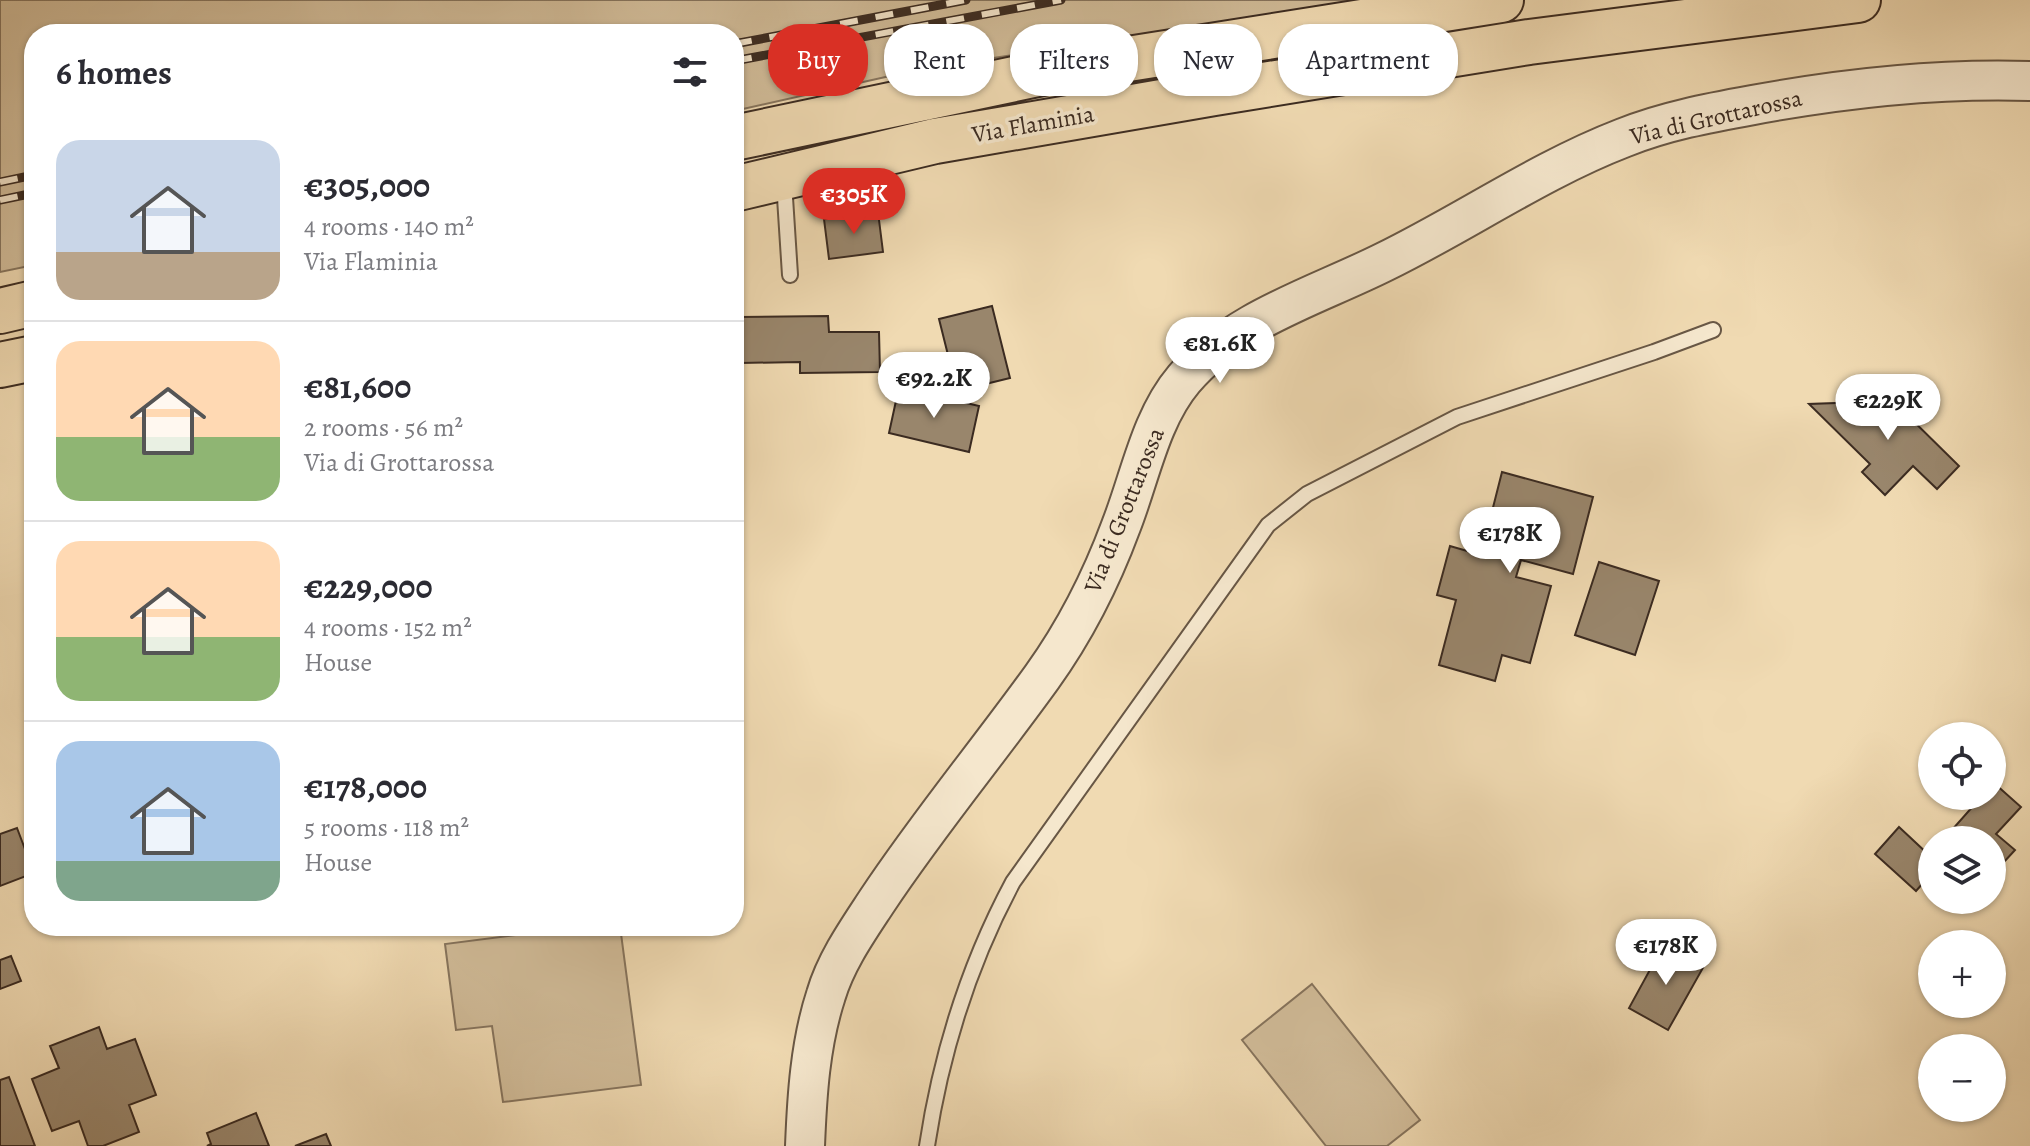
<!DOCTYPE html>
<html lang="en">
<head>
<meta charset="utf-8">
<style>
  :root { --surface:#fff; --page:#f7f7f7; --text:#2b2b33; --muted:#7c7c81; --line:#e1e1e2; --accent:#d93025 }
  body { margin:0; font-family:Alegreya,serif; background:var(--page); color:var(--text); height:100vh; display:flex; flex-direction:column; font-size:30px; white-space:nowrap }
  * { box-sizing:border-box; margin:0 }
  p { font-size:26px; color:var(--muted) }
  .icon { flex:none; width:44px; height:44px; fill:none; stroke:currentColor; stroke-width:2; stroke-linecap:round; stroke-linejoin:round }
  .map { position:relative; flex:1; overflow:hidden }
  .side { position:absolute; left:24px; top:24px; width:720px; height:912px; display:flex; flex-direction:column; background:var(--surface); border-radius:32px; box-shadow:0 2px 6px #0004 }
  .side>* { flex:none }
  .top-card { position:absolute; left:768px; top:24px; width:760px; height:72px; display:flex; gap:16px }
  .controls { position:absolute; left:1918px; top:722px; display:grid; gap:16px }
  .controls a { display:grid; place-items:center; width:88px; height:88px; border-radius:50%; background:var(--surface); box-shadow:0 2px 6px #0004; font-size:40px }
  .price { position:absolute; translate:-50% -68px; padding:0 18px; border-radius:28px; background:#fff; color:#222; font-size:26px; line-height:52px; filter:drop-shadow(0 2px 4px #0008) }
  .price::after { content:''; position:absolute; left:50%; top:48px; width:24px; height:18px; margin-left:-12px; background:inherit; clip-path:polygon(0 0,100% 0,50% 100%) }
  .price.active { background:var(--accent); color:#fff }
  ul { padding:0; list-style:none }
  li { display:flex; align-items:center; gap:24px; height:200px; padding:0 32px }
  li+li { border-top:2px solid var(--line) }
  li span { display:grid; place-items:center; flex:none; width:224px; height:160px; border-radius:24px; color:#555 }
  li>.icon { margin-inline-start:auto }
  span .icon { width:96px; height:96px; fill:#fffc; stroke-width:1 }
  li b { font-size:34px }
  h2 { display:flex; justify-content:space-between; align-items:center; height:96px; padding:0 32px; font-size:34px }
  .chip { padding:0 28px; border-radius:32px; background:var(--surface); box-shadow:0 2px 6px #0004; font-size:28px; line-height:72px }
  .chip.active { background:var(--accent); color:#fff }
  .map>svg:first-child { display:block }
</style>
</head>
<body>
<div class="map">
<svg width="2030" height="1146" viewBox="0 0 2030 1146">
  <rect width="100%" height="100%" fill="#f0dab2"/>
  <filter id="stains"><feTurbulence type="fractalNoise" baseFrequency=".0025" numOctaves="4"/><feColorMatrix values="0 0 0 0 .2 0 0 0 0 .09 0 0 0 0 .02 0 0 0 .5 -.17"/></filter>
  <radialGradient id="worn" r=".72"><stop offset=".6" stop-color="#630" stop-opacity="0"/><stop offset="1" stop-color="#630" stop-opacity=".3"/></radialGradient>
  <path fill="#d1bc99" stroke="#86745d" stroke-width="2" d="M0,0H1372L921,69L734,111V34H34V265L0,272Z
    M585,926H620L641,1085L503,1102L492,1026L456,1030L445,944Z
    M1312,984L1420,1120L1387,1146H1326L1242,1040Z"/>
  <path fill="#99866c" stroke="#3b2b21" stroke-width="2" d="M878,212L883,252L829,259L824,219Z
    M992,306L1010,378L957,391L939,319Z
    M828,316L829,332H879L880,372L800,373V362L741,363L740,317Z
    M899,387L979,406L969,452L889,433Z
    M1893,401L1959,466L1937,489L1913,466L1885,495L1862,472L1870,464L1809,404Z
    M1502,472L1593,497L1573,574L1521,560L1516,577L1551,586L1530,663L1502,655L1495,681L1439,665L1456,600L1437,595L1450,546L1481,555Z
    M1599,562L1659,581L1635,655L1575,635Z
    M1994,783L2021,807L1996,834L2015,850L1992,875V840H1943L1982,796H1992Z
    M1899,827L1929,855L1932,852V873L1916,891L1875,854Z
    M17,828L34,873L0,886V834Z
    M1664,944L1704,966L1668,1030L1629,1008Z
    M11,956L21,981L0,989V960Z
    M99,1027L107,1049L135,1039L156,1095L129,1105L139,1132L103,1146H88L79,1121L52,1131L32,1079L59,1068L50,1046Z
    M9,1077L35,1146H0V1080Z
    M256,1113L269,1146H207L211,1144L207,1133Z
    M326,1134L331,1146H295Z"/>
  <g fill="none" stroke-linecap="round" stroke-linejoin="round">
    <g stroke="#685745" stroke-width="18">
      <path id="service" d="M784,182L790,275
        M927,1146C941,1054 969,964 1013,882L1268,525L1307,494L1457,417L1654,352L1713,330"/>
    </g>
    <g stroke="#685745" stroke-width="42">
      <path id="tertiary" d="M805,1146C807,1096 810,1044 826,995C836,961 858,930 877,901C928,824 988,752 1042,677C1075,631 1101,580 1121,526C1140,478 1150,419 1184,379C1235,319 1316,296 1384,262C1464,223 1540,170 1623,138C1665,121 1709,113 1753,105C1845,88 1937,78 2030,81"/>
    </g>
    <g stroke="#3b2b21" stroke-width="48">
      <path id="trunk" d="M734,138L1052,71L1501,0
        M734,189L935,141L1214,93L1529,42L1858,0
        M0,311L34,303
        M0,365L34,358"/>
    </g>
    <use href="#service" stroke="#f5e7cd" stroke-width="14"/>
    <use href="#tertiary" stroke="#f5e7cd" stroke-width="38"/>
    <use href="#trunk" stroke="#f0dab2" stroke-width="44"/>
    <g stroke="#3b2b21" stroke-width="9">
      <path id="rail" d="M734,44L966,0
        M734,61L1061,0
        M0,182L34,175
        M0,200L34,193"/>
    </g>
    <use href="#rail" stroke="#f5e7cd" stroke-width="6" stroke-dasharray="18" stroke-linecap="butt"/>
  </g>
  <g text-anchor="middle" stroke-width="7" stroke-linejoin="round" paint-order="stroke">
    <g font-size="24" fill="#3b2b21" stroke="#f5e7cd">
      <text transform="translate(1716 117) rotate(-13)" y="8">Via di Grottarossa</text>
      <text transform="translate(1033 124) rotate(-10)" y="8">Via Flaminia</text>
      <text transform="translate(1124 510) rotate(-68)" y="8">Via di Grottarossa</text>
    </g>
  </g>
  <rect width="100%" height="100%" filter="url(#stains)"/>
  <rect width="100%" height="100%" fill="url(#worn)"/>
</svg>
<div class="controls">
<a><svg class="icon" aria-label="locate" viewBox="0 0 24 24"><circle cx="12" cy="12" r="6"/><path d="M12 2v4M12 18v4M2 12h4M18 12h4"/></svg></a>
<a><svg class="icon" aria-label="layers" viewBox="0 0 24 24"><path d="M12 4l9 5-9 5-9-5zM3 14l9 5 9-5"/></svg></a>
<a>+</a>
<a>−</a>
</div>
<b class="price active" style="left:854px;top:236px">€305K</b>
<b class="price" style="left:1220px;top:385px">€81.6K</b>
<b class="price" style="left:934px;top:420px">€92.2K</b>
<b class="price" style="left:1888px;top:442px">€229K</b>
<b class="price" style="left:1510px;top:575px">€178K</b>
<b class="price" style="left:1666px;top:987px">€178K</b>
<div class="top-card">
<a class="chip active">Buy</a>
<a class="chip">Rent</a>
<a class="chip">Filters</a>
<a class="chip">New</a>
<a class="chip">Apartment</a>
</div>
<section class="side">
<h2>6 homes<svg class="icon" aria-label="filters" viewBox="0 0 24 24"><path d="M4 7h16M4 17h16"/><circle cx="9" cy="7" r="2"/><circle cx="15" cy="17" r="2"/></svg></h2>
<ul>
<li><span style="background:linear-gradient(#c9d6e8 70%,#b9a48a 0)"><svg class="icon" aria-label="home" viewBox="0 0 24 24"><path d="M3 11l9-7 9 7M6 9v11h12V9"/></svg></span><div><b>€305,000</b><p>4 rooms · 140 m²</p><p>Via Flaminia</p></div></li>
<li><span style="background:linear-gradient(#ffd9b3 60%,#8fb573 0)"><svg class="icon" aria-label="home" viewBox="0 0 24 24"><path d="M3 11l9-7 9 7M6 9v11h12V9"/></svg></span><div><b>€81,600</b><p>2 rooms · 56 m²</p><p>Via di Grottarossa</p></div></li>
<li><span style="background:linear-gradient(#ffd9b3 60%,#8fb573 0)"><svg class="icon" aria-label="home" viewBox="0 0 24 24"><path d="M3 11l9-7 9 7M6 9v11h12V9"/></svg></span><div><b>€229,000</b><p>4 rooms · 152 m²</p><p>House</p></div></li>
<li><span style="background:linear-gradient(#a9c7e8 75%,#7fa58c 0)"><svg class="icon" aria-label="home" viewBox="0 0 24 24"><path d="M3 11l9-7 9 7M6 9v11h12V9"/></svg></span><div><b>€178,000</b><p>5 rooms · 118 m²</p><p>House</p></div></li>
</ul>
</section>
</div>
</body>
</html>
